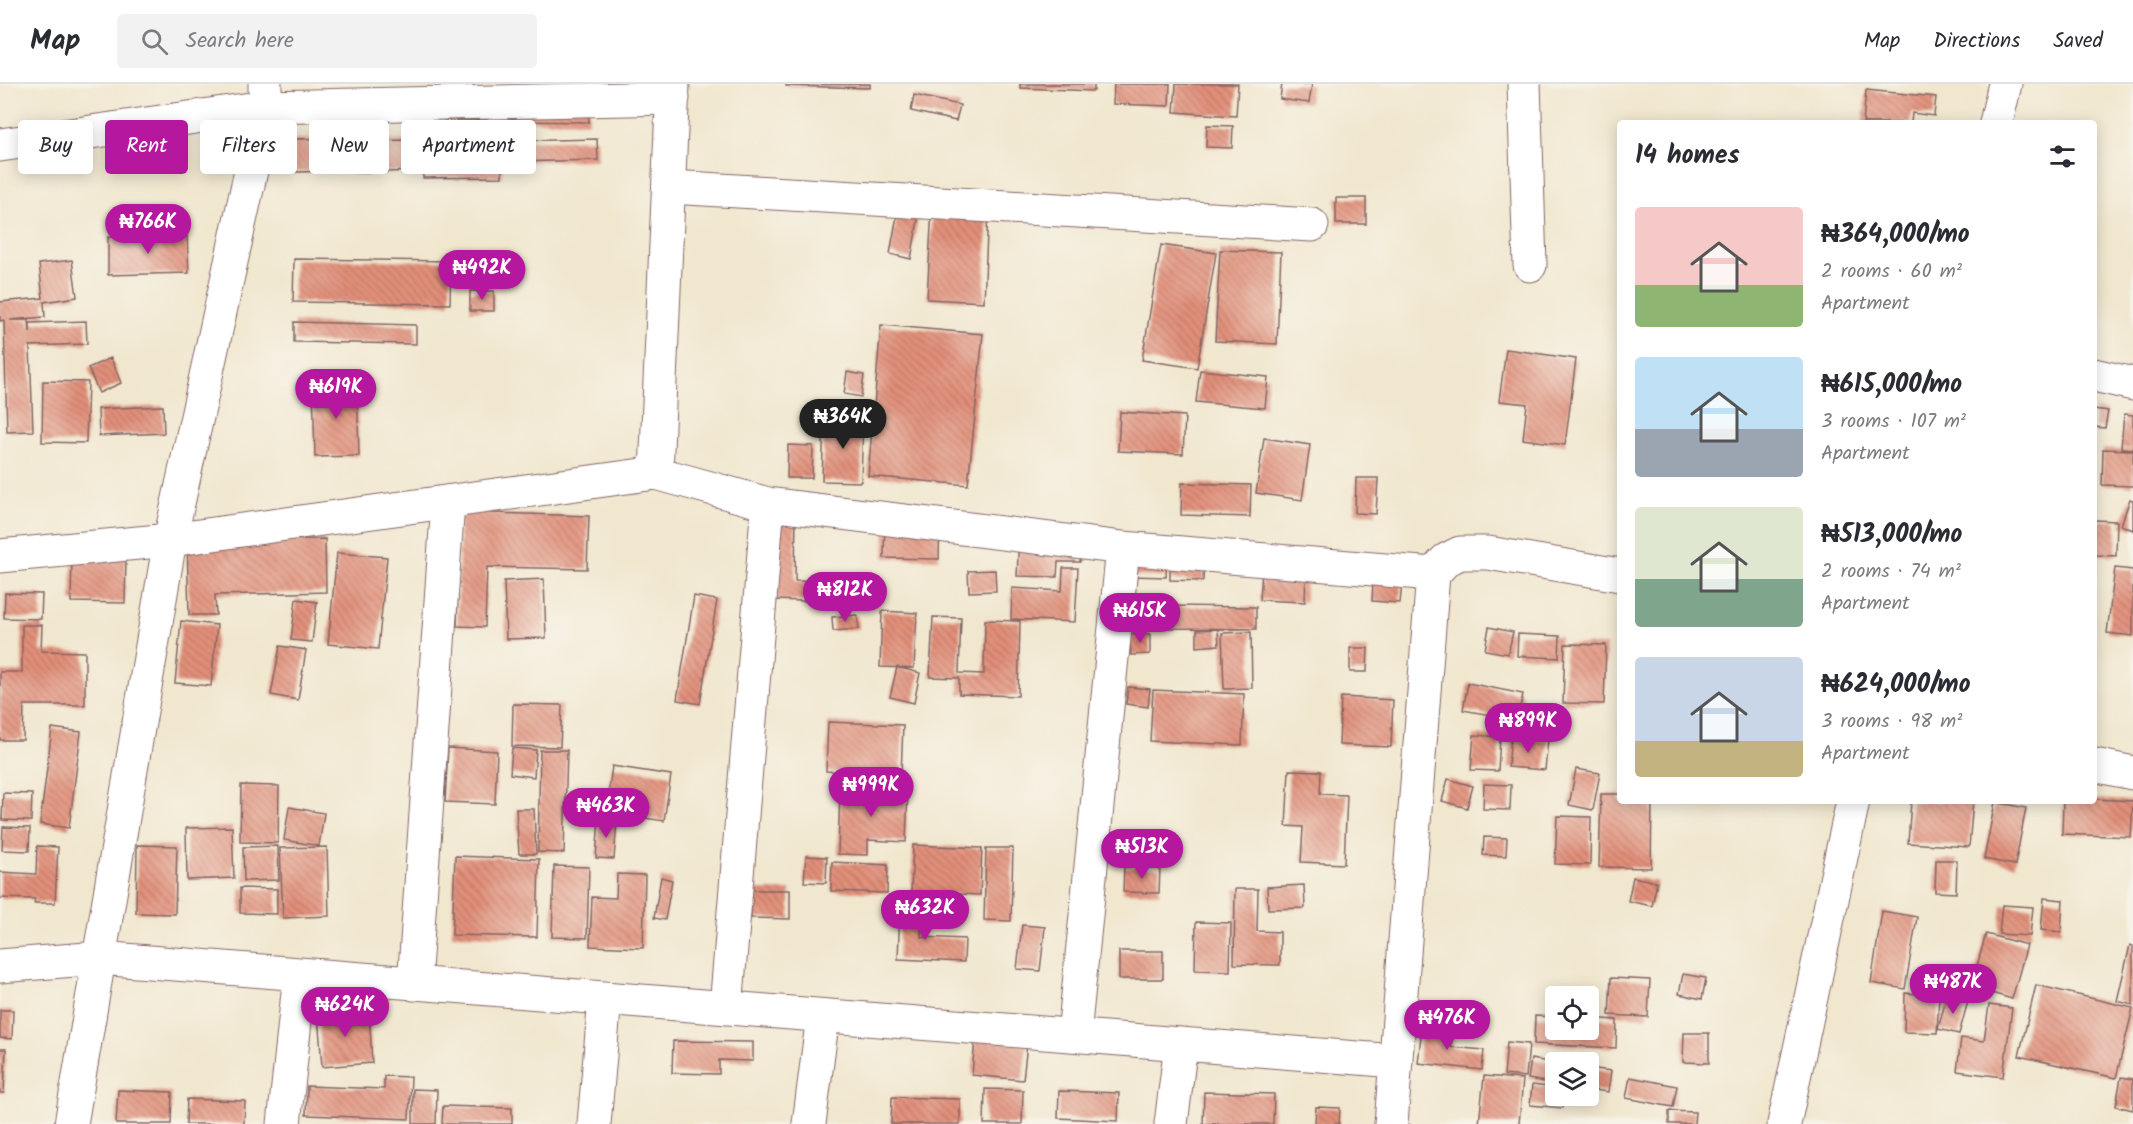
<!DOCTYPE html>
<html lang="en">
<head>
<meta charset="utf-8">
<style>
  :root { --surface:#fff; --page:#f2f2f3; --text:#2b2b33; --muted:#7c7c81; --line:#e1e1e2; --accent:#b5179e }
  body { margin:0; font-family:Kalam,sans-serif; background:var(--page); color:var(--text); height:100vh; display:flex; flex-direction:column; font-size:22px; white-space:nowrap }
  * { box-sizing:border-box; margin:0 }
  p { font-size:20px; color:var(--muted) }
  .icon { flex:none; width:33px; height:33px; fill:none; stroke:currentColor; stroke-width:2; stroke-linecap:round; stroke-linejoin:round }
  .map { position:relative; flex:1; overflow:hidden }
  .drawer { position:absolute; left:1617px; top:36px; width:480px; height:684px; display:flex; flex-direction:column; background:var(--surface); border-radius:6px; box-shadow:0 3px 15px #0003 }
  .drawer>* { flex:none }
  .guide { position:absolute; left:18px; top:36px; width:570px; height:54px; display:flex; gap:12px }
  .buttons { position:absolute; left:1545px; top:902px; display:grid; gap:12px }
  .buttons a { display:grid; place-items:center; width:54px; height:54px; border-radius:6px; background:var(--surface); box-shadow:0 3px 15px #0003; font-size:30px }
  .price { position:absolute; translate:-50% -51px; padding:0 14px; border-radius:21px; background:var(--accent); color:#fff; font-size:20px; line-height:39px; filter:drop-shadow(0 2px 3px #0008) }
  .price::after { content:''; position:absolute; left:50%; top:36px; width:18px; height:14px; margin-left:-9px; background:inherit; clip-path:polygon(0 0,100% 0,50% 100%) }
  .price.on { background:#222; color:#fff }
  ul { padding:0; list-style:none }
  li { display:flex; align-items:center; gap:18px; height:150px; padding:0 18px }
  li span { display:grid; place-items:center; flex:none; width:168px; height:120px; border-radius:6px; color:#555 }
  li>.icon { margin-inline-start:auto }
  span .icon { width:72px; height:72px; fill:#fffc; stroke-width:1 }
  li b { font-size:26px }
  h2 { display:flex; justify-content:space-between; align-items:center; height:72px; padding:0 18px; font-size:26px }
  .tag { padding:0 21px; border-radius:6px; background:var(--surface); box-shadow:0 3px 15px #0003; font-size:21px; line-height:54px }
  .tag.on { background:var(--accent); color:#fff }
  header { display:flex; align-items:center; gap:36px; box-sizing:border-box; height:84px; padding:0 30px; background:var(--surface); border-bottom:2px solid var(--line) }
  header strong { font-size:28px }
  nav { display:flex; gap:33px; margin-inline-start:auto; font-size:21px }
  .search { width:420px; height:54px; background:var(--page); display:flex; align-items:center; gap:15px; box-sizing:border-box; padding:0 21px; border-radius:6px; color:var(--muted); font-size:22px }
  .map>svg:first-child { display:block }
</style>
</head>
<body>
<header>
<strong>Map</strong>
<div class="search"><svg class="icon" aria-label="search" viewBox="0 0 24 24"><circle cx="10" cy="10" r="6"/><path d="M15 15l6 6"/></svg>Search here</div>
<nav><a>Map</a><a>Directions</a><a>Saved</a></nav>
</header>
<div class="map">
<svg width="2133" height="1040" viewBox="0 0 2133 1040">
  <defs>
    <pattern id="building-back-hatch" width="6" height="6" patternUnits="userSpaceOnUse" patternTransform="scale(1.5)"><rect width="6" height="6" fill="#e2907a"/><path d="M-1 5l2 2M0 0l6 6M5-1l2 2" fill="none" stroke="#b97564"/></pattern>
  </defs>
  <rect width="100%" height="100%" fill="#f7f3e8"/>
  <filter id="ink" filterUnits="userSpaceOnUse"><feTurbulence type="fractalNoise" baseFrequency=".0167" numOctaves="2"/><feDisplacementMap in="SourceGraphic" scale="12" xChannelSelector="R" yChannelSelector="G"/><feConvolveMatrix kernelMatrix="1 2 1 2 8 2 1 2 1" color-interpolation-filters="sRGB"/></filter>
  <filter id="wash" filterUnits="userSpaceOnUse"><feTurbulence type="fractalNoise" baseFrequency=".008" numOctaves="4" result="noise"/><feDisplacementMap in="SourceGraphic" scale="24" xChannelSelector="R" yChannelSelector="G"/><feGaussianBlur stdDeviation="1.35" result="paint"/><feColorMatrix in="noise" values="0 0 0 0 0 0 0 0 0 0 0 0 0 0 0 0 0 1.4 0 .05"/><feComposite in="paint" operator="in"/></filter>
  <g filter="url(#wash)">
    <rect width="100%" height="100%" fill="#f1e7cf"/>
    <g id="blocks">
      <path fill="url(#building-back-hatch)" d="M786,0H870V4L786,2Z
        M1020,0H1094V7L1020,4Z
        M1114,0H1170L1169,22L1113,20Z
        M1176,0H1238L1236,32L1174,28Z
        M1282,0H1312L1309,19L1280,15Z
        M1866,6L1936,13L1934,32L1912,29L1911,39H1863Z
        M914,11L960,21L956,37L911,27Z
        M444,19L589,21V38L444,36Z
        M1207,41L1233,42L1232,64L1206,63Z
        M350,54V87L294,88V55Z
        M502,55V93L423,94L422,57Z
        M597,55L598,76L511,78L510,57Z
        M415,56L416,87L354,89L353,57Z
        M902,104L923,108L911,175L890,170Z
        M1336,114H1366V140H1336Z
        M932,124L988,127L984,218L927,215Z
        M187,152L189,189L108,191V153Z
        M1161,161L1216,169L1197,284L1142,276Z
        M1220,166L1281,168L1277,260L1215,257Z
        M294,175L451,177L450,220L293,218Z
        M72,176L77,213L44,218L45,233L10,236H29L30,249V239L86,237L87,260L30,262L33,347L7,348L4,236L0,237V218L43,214L39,180Z
        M470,207H494V227H470Z
        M294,238L416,241V260L294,258Z
        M881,241L983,250L968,401L868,392Z
        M1506,265L1576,275L1565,361L1523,355L1527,320L1499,317Z
        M111,274L121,299L99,309L88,284Z
        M1200,286L1268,293L1265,324L1196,318Z
        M847,288L864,291L861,313L844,310Z
        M43,297L88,298L86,359L42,358Z
        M357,299L359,372L315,373L313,301Z
        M163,322L164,349L99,352L98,325Z
        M2094,325L2108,327L2105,344L2094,343Z
        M1120,328L1185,332L1183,370L1118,367Z
        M2124,330L2133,331V365L2121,364Z
        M824,334L863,335L861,398L822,397Z
        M1264,354L1310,361L1302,416L1256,409Z
        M788,361L813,362L812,394H787Z
        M2103,365L2133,366V402L2102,401Z
        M1356,394H1378L1376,430L1355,429Z
        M1182,399L1251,401L1250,433L1181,431Z
        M2130,415L2133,416V446L2121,441Z
        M776,426L796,427L795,497L861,499V519L774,516Z
        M460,428L589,432L587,485L487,483L485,543L457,542Z
        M885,429L940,431L939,475L884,474Z
        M2094,436L2117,437L2116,472L2094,471Z
        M1019,452L1081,455L1080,478H1058L1057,493L1017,492Z
        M325,455L326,508L215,511L216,531H189L187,458Z
        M337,469L387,473L378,565L328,560Z
        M72,471L126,473L125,519L71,518Z
        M1131,473H1167L1166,493L1131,492Z
        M1170,474L1204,475L1203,497L1170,496Z
        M1063,484H1078L1075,538L1011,535L1012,504L1062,507Z
        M2115,484L2133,486V552L2107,549Z
        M1262,485L1306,488L1305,518L1260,516Z
        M995,486L996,507L969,508L968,487Z
        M544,495L546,554L506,555L504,497Z
        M1373,497L1402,499L1400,519L1372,517Z
        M5,509L42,510L41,535L4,534Z
        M694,512L717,516L700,620L677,616Z
        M296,515L317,518L312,558L291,556Z
        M1166,522L1256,523V545L1166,544Z
        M882,527L917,529L914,584L880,583Z
        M857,531L859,545L833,547L832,533Z
        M933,533L961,534L959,589L984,590L985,536L1020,537L1018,612L959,610V594L930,593Z
        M181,537L217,541L211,602L175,599Z
        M22,541H42L41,567L85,568V621H24L23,656H0V588H22Z
        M1489,543L1513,548L1508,570L1485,566Z
        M1218,545L1219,561L1197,563V546Z
        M1251,548L1252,604L1224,605L1222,549Z
        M1130,550H1150V570L1131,571Z
        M1518,550L1560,552L1559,574L1517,572Z
        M1565,560L1606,561L1604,620L1563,619Z
        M280,562L306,566L298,616L271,611Z
        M1350,564H1368L1367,588H1350Z
        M897,583L920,589L914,619L890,613Z
        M1468,599L1523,610L1517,636L1463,626Z
        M1128,603L1150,605L1148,623L1126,620Z
        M1153,606L1244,610L1242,661L1150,657Z
        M1341,613L1393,616L1391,663L1339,661Z
        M513,620L562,621L560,663L512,662Z
        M828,638L903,641L901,691L826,687Z
        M52,644L81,648L69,744L40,740Z
        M1474,651L1500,653L1498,687L1471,686Z
        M1511,653L1548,656L1545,686L1508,683Z
        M448,664L497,667L495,720L445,718Z
        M512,664L536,666L534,693L510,690Z
        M540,666H567L564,769L538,768Z
        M612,682L671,691L664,737L606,728Z
        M1576,685L1600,689L1593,726L1569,721Z
        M1289,686L1321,687L1320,710L1347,711L1344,780L1301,778L1303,743L1286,742Z
        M1448,695L1473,702L1467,724L1442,717Z
        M1484,700L1511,701L1510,726L1483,725Z
        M241,701L279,702L278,759L240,758Z
        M840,704L908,706L906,758L868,756V771L838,770Z
        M3,709L32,710L31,737L2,736Z
        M1601,710H1620V717H1652L1651,784L1599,783Z
        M2094,715L2133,717L2131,753L2062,750L2063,717H2094Z
        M1911,717H1973L1969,763L1908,759Z
        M1995,718L2026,724L2015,781L1984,775Z
        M289,723L324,729L319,762L284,756Z
        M516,725H534L536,770H519Z
        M1557,732L1591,733L1590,781L1555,780Z
        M599,734L617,736L614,775L596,774Z
        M3,743L30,744L29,767L2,766Z
        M232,743L234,794L187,796L186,744Z
        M1484,753L1507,754L1506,772L1483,771Z
        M137,761L177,762L175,830L136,829Z
        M913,761L982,764L980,811L911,808Z
        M37,762L58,763L55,819H34L35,815L0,814V788L36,790Z
        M278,762L279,796L244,797L243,763Z
        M327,763L329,832L283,834L280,764Z
        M986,764H1013L1011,837L984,836Z
        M455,772L539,775L537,853L452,851Z
        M806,772L827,773L826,799L804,798Z
        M1936,776H1957L1956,809L1935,808Z
        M832,778L888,781L887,809L831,807Z
        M554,782L589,783L587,854L552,853Z
        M1124,783L1160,784L1159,809L1123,808Z
        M617,790L645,791L643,864L590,862L592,813L616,814Z
        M661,793L672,796L665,836L654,834Z
        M1633,793L1657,798L1652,822L1628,817Z
        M1304,801L1305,824L1268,825L1267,803Z
        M240,804L277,805V830L240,829Z
        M1235,805H1258L1257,847L1280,848V881L1234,880Z
        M752,806H790V835L751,834Z
        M2044,814L2063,816L2061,848L2041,846Z
        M2002,821L2033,823L2030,852L1999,850Z
        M900,823L922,824L921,853L965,855L964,878L898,875Z
        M1882,827L1917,833L1905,905L1871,899Z
        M1196,838L1231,839L1230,887L1195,886Z
        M1022,841L1045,843L1040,887L1017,885Z
        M1986,850L2027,861L2012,915L1971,903Z
        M2130,861L2133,862V921L2117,917Z
        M1119,867H1163V895H1119Z
        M1683,890L1706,894L1702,915L1679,910Z
        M1611,894L1650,896L1648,933L1609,931Z
        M2036,901L2133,924L2116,994L2019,972Z
        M1905,909L1939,911L1937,949L1904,948Z
        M1947,911L1968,917L1959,950L1938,945Z
        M1989,921L2012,924L2003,993L1957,987L1961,954L1984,957Z
        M0,926H13L12,955L0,954Z
        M369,926L372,979L322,983L318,930Z
        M1535,932L1556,933V945H1588V934L1617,936L1616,964L1534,960Z
        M1422,943L1453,946L1451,963L1484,966L1482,986L1418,979Z
        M1684,949H1709V979L1683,978Z
        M975,955L1027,960L1023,996L972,991Z
        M673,957L753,958V977L719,976V990L672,989Z
        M1507,958L1529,960L1526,993L1504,991Z
        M0,965H6L4,1009H0Z
        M1531,975L1556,979V1000L1528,995Z
        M1588,984L1611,987L1608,1008L1588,1005Z
        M384,992L411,993L409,1035L306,1031L307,1002L384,1005Z
        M1484,992L1523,995L1519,1040H1479Z
        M1630,993L1677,1002L1673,1023L1626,1014Z
        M2121,993L2133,995V1026L2116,1022Z
        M1532,1001L1556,1004V1011H1565L1563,1024L1530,1021Z
        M413,1005L437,1006L436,1040H413Z
        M985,1005L1023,1006L1022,1040H984Z
        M118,1006L172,1008L171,1040H116Z
        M1059,1007L1119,1009L1118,1037L1058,1034Z
        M1204,1008L1274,1010L1273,1040H1203Z
        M892,1013L960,1015V1040H891Z
        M187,1015L245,1017L244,1040H186Z
        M443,1022L512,1024V1040H442Z
        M1316,1023L1340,1024L1339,1040H1315Z
        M1669,1027L1695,1028L1694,1040H1669Z"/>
    </g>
  </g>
  <g filter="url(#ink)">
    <use href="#blocks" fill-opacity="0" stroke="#846564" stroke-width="1.5"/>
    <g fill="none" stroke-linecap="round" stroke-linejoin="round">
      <g stroke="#846564" stroke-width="35">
        <path id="street" d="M1524,0L1530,181
          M0,61L265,23L673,14
          M670,103L1312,141
          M2094,291L2133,300
          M656,389L768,420L1123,464L1433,490
          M2094,681L2133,689
          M0,882L99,874L1396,977
          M414,900L448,418
          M726,924L768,420
          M1074,951L1123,464
          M71,1040L170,456L265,23V0
          M284,1040L300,890
          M594,1040L605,915
          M809,1040L823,932
          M1171,1040L1181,960
          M1391,1040L1433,490L1446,476L1460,469H1488L1620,491"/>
      </g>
      <g stroke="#846564" stroke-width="35">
        <path id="secondary" d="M1996,39L2005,0
          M0,472L170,456L656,389L673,0
          M1784,1040L1853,717"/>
      </g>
      <use href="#street" stroke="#fff" stroke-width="33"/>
      <use href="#secondary" stroke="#fff" stroke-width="33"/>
    </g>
  </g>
</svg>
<div class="buttons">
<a><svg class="icon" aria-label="locate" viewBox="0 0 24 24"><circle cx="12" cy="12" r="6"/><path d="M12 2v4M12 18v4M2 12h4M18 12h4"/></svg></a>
<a><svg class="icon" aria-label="layers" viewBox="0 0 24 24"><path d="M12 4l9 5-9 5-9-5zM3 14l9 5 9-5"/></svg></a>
</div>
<b class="price" style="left:148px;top:171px">₦766K</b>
<b class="price" style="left:482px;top:217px">₦492K</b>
<b class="price" style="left:336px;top:336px">₦619K</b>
<b class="price on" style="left:843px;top:366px">₦364K</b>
<b class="price" style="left:845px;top:539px">₦812K</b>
<b class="price" style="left:1140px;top:560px">₦615K</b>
<b class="price" style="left:1528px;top:670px">₦899K</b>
<b class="price" style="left:871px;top:734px">₦999K</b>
<b class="price" style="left:606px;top:755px">₦463K</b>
<b class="price" style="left:1142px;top:796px">₦513K</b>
<b class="price" style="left:925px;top:857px">₦632K</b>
<b class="price" style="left:1953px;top:931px">₦487K</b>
<b class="price" style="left:345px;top:954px">₦624K</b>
<b class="price" style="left:1447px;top:967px">₦476K</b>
<div class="guide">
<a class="tag">Buy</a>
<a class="tag on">Rent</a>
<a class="tag">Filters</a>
<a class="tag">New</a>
<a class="tag">Apartment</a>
</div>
<section class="drawer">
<h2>14 homes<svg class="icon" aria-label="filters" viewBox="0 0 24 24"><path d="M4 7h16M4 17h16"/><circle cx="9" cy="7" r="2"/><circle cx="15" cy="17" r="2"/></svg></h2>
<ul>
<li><span style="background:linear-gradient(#f6c9c9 65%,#8fb573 0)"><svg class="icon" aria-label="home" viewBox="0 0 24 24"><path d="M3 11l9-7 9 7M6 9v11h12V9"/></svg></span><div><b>₦364,000/mo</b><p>2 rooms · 60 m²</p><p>Apartment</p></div></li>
<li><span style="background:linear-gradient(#bfe0f5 60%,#9aa5b1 0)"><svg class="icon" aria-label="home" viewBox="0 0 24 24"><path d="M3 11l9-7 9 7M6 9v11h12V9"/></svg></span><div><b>₦615,000/mo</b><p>3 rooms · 107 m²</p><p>Apartment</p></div></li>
<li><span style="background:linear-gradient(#dfe7d0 60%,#7fa58c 0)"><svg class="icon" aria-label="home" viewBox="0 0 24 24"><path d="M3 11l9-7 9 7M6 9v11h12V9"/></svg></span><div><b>₦513,000/mo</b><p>2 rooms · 74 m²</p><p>Apartment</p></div></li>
<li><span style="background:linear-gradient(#c9d6e8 70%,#c2b280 0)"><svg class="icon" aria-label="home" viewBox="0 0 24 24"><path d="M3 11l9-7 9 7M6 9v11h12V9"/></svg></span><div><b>₦624,000/mo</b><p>3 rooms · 98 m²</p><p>Apartment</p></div></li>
</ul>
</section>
</div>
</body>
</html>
